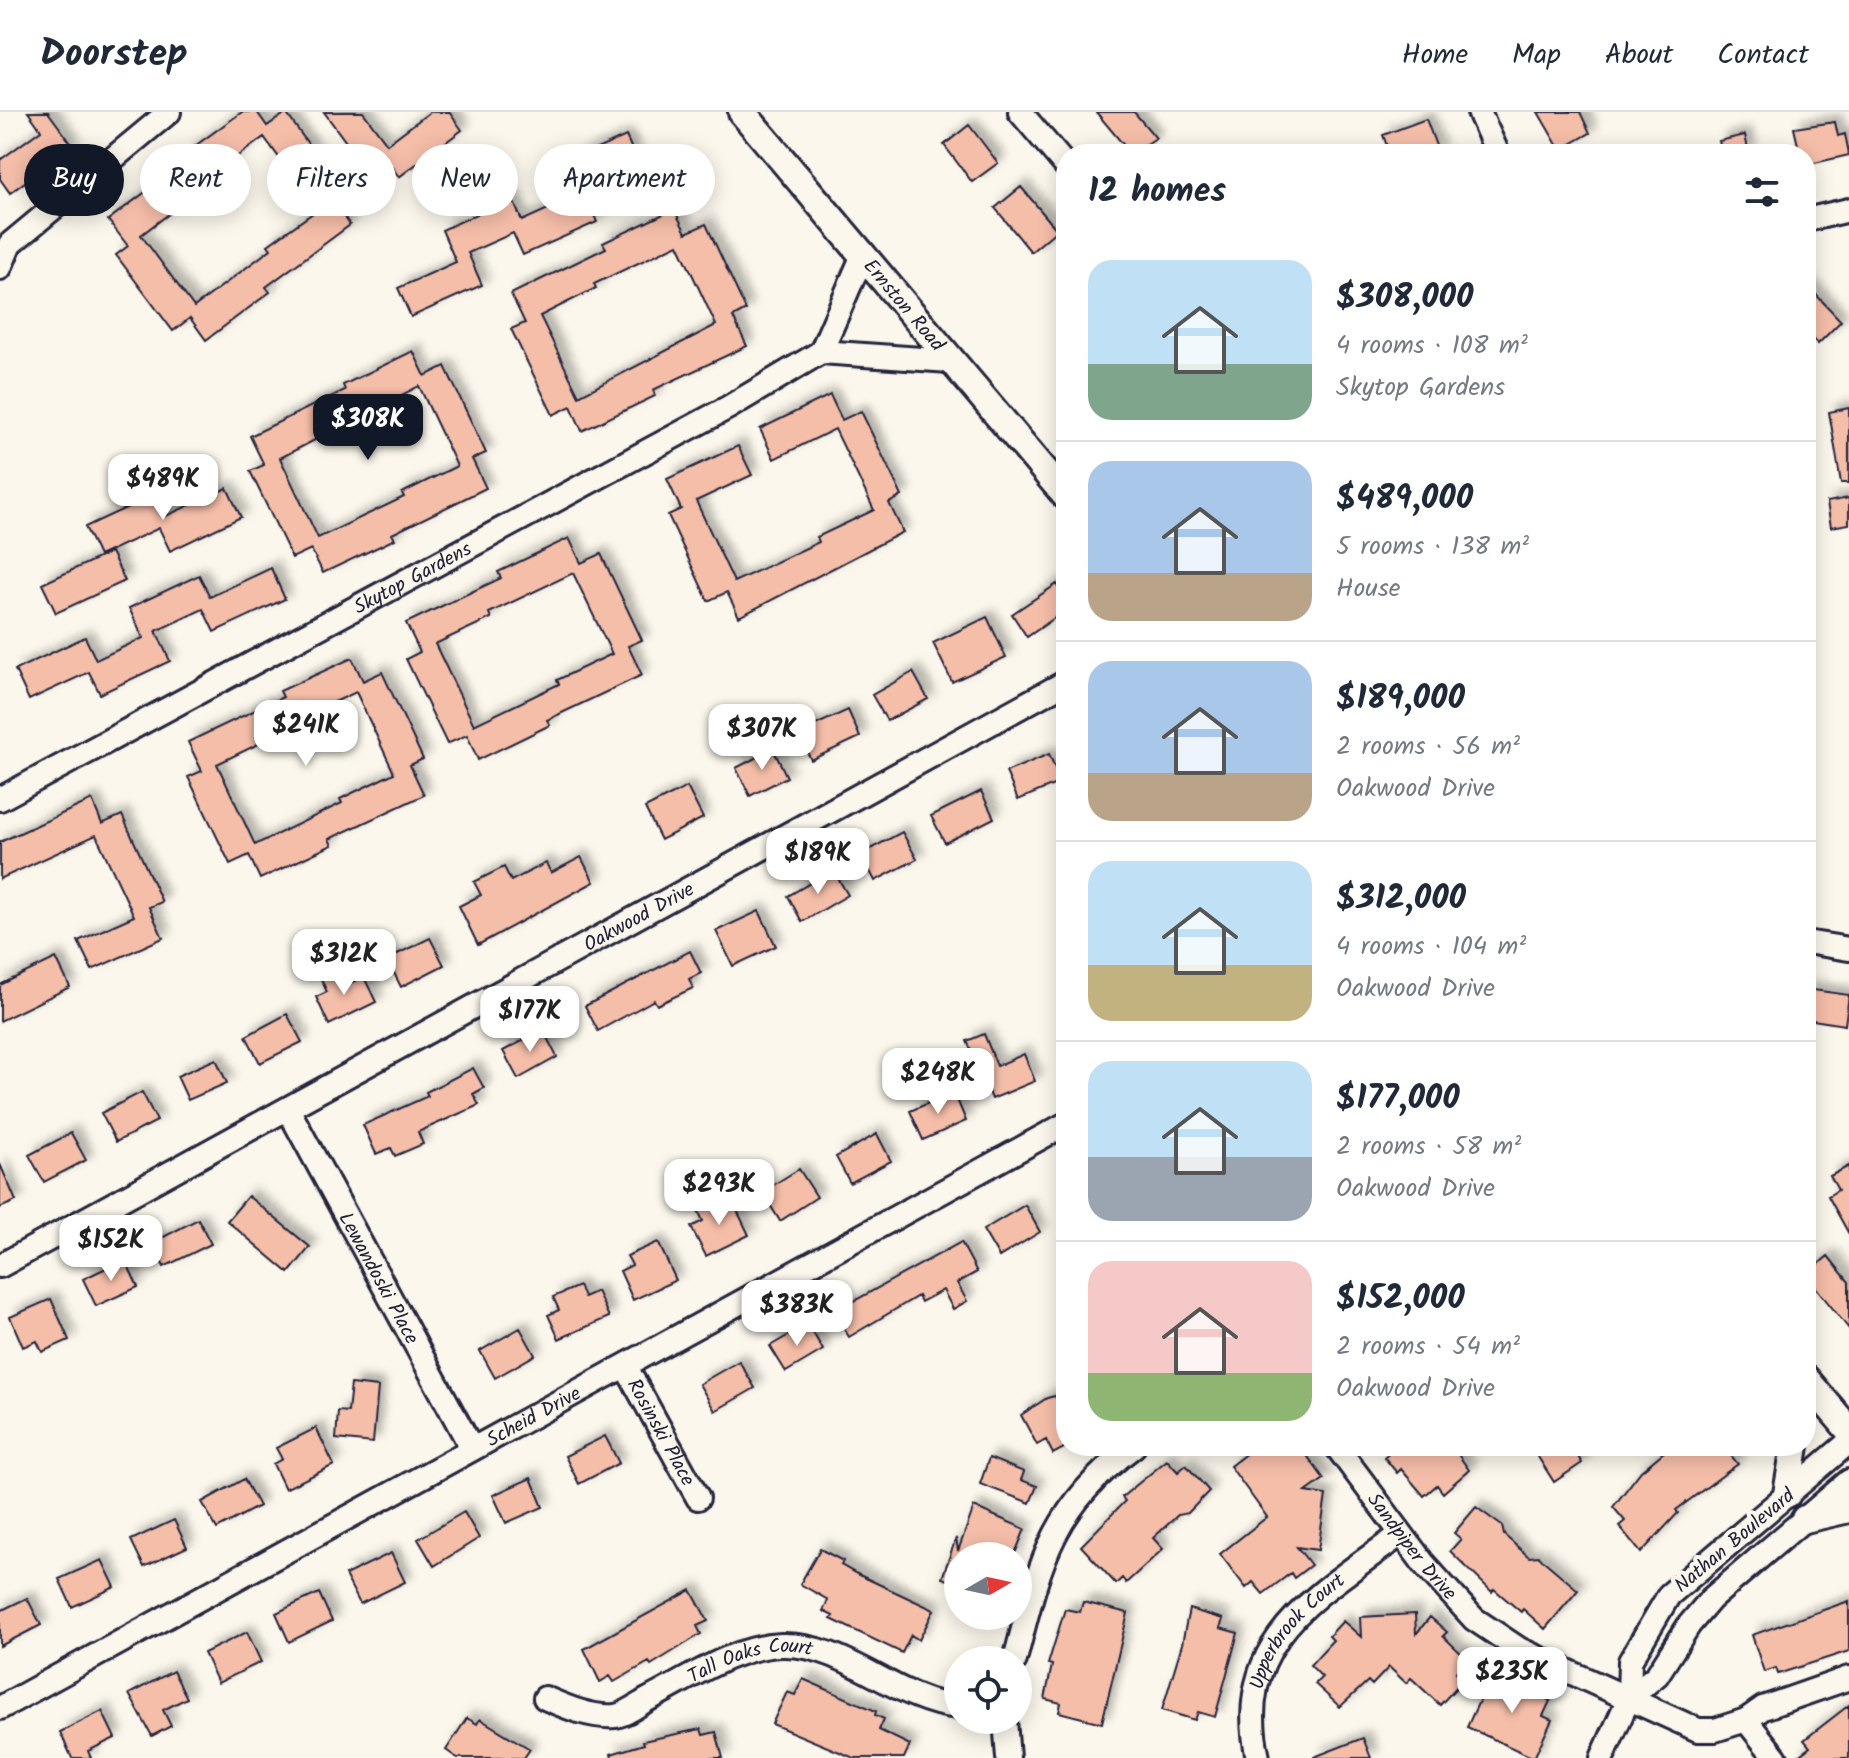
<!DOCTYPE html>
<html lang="en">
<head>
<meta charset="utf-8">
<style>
  :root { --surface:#fff; --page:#f2f2f3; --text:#1f2937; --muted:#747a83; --line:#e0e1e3; --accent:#111827 }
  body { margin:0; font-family:Kalam,sans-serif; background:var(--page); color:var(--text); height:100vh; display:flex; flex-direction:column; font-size:30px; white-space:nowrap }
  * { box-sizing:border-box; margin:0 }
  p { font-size:26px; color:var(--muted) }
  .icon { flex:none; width:44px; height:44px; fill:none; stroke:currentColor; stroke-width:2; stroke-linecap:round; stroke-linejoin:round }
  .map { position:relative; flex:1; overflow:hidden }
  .side { position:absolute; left:1056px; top:32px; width:760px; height:1312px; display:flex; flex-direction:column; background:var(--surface); border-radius:32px; box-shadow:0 4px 20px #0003 }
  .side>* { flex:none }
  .hud { position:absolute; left:24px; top:32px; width:760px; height:72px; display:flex; gap:16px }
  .needle { width:52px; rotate:81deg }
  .buttons { position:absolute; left:944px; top:1430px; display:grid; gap:16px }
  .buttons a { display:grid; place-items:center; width:88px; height:88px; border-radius:50%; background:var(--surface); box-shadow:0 4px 20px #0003; font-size:40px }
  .price { position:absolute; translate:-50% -68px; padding:0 18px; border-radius:16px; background:#fff; color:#222; font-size:26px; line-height:52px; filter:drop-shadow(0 2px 4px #0008) }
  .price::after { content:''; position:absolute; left:50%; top:48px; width:24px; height:18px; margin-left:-12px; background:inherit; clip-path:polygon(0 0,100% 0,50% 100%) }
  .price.selected { background:var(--accent); color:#fff }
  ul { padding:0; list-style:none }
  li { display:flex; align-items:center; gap:24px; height:200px; padding:0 32px }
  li+li { border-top:2px solid var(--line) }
  li span { display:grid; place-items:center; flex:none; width:224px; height:160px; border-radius:24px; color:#555 }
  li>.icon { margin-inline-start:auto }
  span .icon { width:96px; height:96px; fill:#fffc; stroke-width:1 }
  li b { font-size:34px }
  h2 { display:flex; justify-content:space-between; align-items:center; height:96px; padding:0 32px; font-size:34px }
  .pill { padding:0 28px; border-radius:36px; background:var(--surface); box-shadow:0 4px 20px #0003; font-size:28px; line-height:72px }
  .pill.selected { background:var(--accent); color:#fff }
  header { display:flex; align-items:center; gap:48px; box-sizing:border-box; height:112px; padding:0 40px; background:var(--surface); border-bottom:2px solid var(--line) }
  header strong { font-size:38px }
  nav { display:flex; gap:44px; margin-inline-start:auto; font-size:28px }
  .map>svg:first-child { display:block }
</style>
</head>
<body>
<header>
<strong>Doorstep</strong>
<nav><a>Home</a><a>Map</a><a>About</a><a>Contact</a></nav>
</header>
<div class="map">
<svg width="1849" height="1646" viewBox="0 0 1849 1646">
  <defs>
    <filter id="shadow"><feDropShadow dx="7" dy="-7" stdDeviation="4" flood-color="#0004"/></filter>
  </defs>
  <rect width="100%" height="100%" fill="#fbf7ec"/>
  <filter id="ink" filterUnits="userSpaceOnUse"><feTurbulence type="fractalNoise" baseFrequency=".0125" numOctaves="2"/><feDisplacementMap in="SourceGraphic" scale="16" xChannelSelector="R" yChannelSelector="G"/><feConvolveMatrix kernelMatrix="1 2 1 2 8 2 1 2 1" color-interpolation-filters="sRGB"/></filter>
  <g filter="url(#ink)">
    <path fill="#f5bea9" stroke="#22223b" stroke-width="2" fill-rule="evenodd" filter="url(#shadow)" d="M28,0H48L73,34L10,81L0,67V48L41,18Z
      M242,0H257L267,14L286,1L341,78L331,86L350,113L266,175L270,180L206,228L190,206L173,219L116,143L128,134L108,108L171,61L190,86L141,123L194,195L271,137L268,133L317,98L264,25L208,66L188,39Z
      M324,0H363L387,32L430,0H449L462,18L399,65L383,43L365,56Z
      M1096,0H1134L1156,26L1131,42Z
      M1538,0H1580L1590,21L1560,38Z
      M1426,7L1439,42H1390L1383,23Z
      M1835,10L1838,24L1845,22L1849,43L1806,53V42H1800L1794,16Z
      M969,13L998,51L972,70L944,33Z
      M1745,23L1749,42H1722L1719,29Z
      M626,24L639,53L583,78L597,110L523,143L513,121L468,141L482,173L411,205L398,176L456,150L442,118L512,86L522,109L568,88L554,56Z
      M1021,75L1057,118L1031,140L995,96Z
      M674,97L686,121L706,112L746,198L733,205L747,234L653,278L655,284L582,319L571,294L553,303L511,217L525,211L511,182L606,136L603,131ZM678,132L716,213L579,284L540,204L596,176L594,172Z
      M1806,172L1841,209L1818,232L1806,219Z
      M413,239L425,264L445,254L486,341L472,347L486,376L392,422L395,427L323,461L311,437L292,446L250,359L264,353L250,324L345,278L343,273ZM419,274L457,354L402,381L404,385L318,426L280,346Z
      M830,283L842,308L861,299L902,384L889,391L903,420L739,505L727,480L708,489L668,403L681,397L667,367L738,334L752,363L696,389L734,470L819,430L817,425L874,398L835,317L774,347L760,317Z
      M1849,296V371H1841L1829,300Z
      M227,376L241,405L170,439L159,416L99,444L85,415L156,382L166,404Z
      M1849,386V412L1831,415L1827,390Z
      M569,426L581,451L601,442L642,528L628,534L642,563L547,608L550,613L478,648L467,623L447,632L406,547L420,540L406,511L501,466L498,460ZM573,461L612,542L557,568L559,572L474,613L435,532L491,506L489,501Z
      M111,440L125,469L56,501L42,472Z
      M271,456L285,487L214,520L203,497L156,519L170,549L100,582L89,560L29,588L15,558L85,525L96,548L143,526L129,496L199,463L210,485Z
      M1057,472L1066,486V498L1027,525L1012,502Z
      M987,505L1006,545L952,570L933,531Z
      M352,546L363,569L382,560L423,647L410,653L424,683L329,727L332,733L260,767L249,743L230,752L188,665L202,659L188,630L283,585L280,579ZM356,580L394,661L340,687L342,691L255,733L217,652L273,625L270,620Z
      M913,560L928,587L887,609L872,583Z
      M848,598L860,625L811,648L798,621Z
      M773,637L787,665L750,684L736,656Z
      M1049,642L1061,670L1018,688L1006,660Z
      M687,675L703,706L661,728L645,696Z
      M981,679L994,706L945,731L931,704Z
      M92,688L102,712L122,703L162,790L149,795L163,826L92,858L78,829L134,804L96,723L0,767V730Z
      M902,720L917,747L875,769L861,742Z
      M581,745L594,770L478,833L459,794L481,783L474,770L504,755L511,769L546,751L551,761Z
      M833,758L848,783L802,810L788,784Z
      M759,799L776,834L733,854L716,819Z
      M430,826L444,853L401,875L387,847Z
      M690,839L701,861L689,867L693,876L657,893L654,888L598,919L585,894Z
      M56,846L70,875L0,909V873Z
      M343,857L350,871L364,865L376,890L329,913L316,885L327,880L321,867Z
      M1806,877L1849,883L1845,913L1806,907Z
      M287,902L302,930L260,951L246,924Z
      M543,918L557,945L518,967L503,939Z
      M984,922L997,954L1024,942L1035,969L992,987L967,929Z
      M216,947L227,971L188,988L177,964Z
      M473,956L484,976L473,982L479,993L418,1020L423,1032L395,1044L391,1036L376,1042L363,1013L428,984L426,980Z
      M142,980L157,1009L116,1030L101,1001Z
      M954,980L966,1009L923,1028L910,999Z
      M71,1021L86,1048L44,1070L29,1043Z
      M877,1022L891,1049L850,1071L836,1045Z
      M0,1052L16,1089L0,1096Z
      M1849,1054V1122L1828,1084L1838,1078L1830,1064Z
      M799,1057L817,1085L780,1109L762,1080Z
      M248,1084L310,1135L289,1161L227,1109Z
      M716,1087L721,1098L734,1092L749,1123L706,1144L691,1115L703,1109L697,1096Z
      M1025,1093L1040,1120L999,1145L983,1118Z
      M198,1107L211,1132L164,1155L152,1131Z
      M658,1130L676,1168L633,1188L620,1159L632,1153L627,1144Z
      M961,1130L977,1160L957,1171L967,1189L953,1197L943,1178L921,1190L918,1184L849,1225L834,1200Z
      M1828,1144L1849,1170V1217L1806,1163Z
      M125,1147L138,1175L96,1194L83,1167Z
      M579,1174L584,1185L597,1179L609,1205L559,1227L548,1203L559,1198L553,1185Z
      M51,1187L69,1228L42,1240L37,1229L23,1235L10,1205Z
      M808,1212L823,1238L786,1260L770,1234Z
      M520,1216L535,1243L495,1266L480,1239Z
      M739,1249L755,1276L715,1299L699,1272Z
      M351,1272L378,1275L373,1331L336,1327L338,1299L348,1300Z
      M1066,1282V1335L1053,1342L1046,1328L1037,1333L1021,1303L1047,1286L1055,1284L1057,1287Z
      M316,1316L334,1353L285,1377L273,1352L282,1347L276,1336Z
      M605,1324L619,1351L579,1372L565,1344Z
      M1256,1334H1300L1324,1367L1306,1380L1326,1383L1318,1438L1297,1435L1311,1453L1294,1466L1291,1461L1263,1482L1253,1470L1246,1476L1220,1442L1267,1405L1230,1354Z
      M1396,1334H1452L1469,1358L1443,1381L1437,1373L1424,1384L1401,1357L1397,1361L1384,1345Z
      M1531,1334H1591L1577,1343L1582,1351L1554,1370Z
      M1671,1334H1723L1738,1352L1676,1398L1678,1401L1641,1441L1619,1414L1625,1409L1613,1395L1641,1359Z
      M989,1346L1024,1360L1021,1368L1037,1374L1030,1391L980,1372Z
      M1167,1348L1178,1360L1186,1353L1209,1379L1188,1401L1178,1403L1153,1426L1163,1437L1126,1471L1122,1466L1116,1472L1081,1434L1125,1389L1122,1385Z
      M531,1366L543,1395L506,1411L493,1383Z
      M244,1367L259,1394L217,1417L202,1390Z
      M974,1395L1025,1417L1014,1444H958V1472L942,1466L956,1426L958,1439Z
      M1476,1395L1502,1414L1504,1423L1529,1445L1538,1444L1578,1478L1545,1517L1523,1497L1521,1500L1494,1477L1492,1480L1450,1439L1461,1427L1454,1421Z
      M464,1400L479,1426L434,1454L418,1427Z
      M174,1408L187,1435L144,1455L131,1428Z
      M820,1437L843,1449L841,1453L855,1461L934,1498L919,1528L911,1523L902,1541L831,1507L833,1504L823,1499L828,1488L800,1472Z
      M391,1441L405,1470L360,1492L345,1463Z
      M102,1448L115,1475L72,1495L59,1467Z
      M691,1478L708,1509L697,1514L701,1522L651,1553L649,1550L614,1570L610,1564L600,1570L584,1537Z
      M319,1481L332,1509L289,1530L276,1501Z
      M27,1486L41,1513L0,1534V1499Z
      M1849,1489V1539L1778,1562L1776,1556L1764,1560L1752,1523Z
      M1083,1490L1128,1501L1102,1611L1059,1600L1061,1591L1045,1587L1052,1553L1048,1552L1065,1497L1080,1500Z
      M1189,1497L1223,1507L1220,1516L1238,1521L1215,1605L1198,1600L1195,1608L1162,1598L1182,1532Z
      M1415,1502L1416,1522L1430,1505L1447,1520L1443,1524L1467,1547L1456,1560L1464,1567L1440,1593L1411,1566L1406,1571L1389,1555L1372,1573L1368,1569L1340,1595L1315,1572L1322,1565L1310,1553L1333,1528L1329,1524L1343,1509L1361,1525L1360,1505Z
      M247,1520L261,1550L218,1571L204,1541Z
      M173,1559L187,1586L163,1598L171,1614L152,1624L129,1582Z
      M1498,1559L1550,1589L1543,1604L1552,1608L1534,1646L1467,1615L1486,1574H1492Z
      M803,1567L876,1599L875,1603L884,1607L879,1618L910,1633L904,1646H854L772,1612L787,1580L795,1583Z
      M1849,1593V1646H1796L1810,1635L1804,1628Z
      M102,1599L115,1626L88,1639L91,1646H72L60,1620Z
      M467,1606L477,1612L480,1607L530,1637L524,1646H457L446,1638Z
      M701,1617L703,1623L716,1620L723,1646H612L611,1642L644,1632L643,1629Z
      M1363,1626L1371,1646H1314V1645Z"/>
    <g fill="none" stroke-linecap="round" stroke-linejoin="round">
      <g stroke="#22223b" stroke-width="28">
        <g id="minor">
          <path d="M1020,0L1066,54"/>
          <path d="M1479,0L1498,42"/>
          <path d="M1806,108L1849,98"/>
          <path d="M0,156L10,132L169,0"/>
          <path d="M821,240L950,249"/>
          <path d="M821,240L862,145"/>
          <path id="s1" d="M0,687L729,295L821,240"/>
          <path d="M1806,830L1849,837"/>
          <path id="s2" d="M288,997L471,1335"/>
          <path id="s3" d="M0,1154L1066,570"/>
          <path id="s4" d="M626,1255L698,1386"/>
          <path d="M1849,1330L1669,1483L1630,1549L1629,1586L1657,1563L1689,1513L1711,1487L1849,1369"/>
          <path id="s5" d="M1336,1334L1424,1452L1474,1507L1519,1537L1698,1618H1715L1746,1608"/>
          <path d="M1015,1548C1040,1451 1050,1397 1134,1334"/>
          <path id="s6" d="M545,1586C566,1595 591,1606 615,1604C625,1603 638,1593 647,1588C689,1567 733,1535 781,1533C846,1531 895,1589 958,1595"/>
          <path id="s7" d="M0,1596L1066,1012"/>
          <path d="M1005,1608L1008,1646"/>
          <path id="s8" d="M1258,1646C1231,1527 1319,1483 1401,1422"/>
          <path d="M1602,1646L1629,1586"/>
          <path d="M1776,1646L1746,1608L1763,1596L1849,1566"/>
        </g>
      </g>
      <g stroke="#22223b" stroke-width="32">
        <g id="tertiary">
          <path id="s9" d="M742,0L1066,384"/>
          <path d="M1806,1267L1849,1318"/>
          <path d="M1787,1382L1795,1334"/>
          <path d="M1805,1407L1849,1397"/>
        </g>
      </g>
      <use href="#minor" stroke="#fbf7ec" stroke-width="22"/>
      <use href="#tertiary" stroke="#fbf7ec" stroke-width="26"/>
    </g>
  </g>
  <g text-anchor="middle" stroke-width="8" stroke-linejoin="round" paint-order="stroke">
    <g font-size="20" fill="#22223b" stroke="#fbf7ec">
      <text dy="7" stroke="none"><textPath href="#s9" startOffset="252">Ernston Road</textPath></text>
      <text dy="7" stroke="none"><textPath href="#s1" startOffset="468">Skytop Gardens</textPath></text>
      <text dy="7" stroke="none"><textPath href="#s3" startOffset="728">Oakwood Drive</textPath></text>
      <text dy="7" stroke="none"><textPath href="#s2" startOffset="192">Lewandoski Place</textPath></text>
      <text dy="7" stroke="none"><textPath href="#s7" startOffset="608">Scheid Drive</textPath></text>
      <text dy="7" stroke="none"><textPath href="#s4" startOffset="74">Rosinski Place</textPath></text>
      <text transform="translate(1734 1428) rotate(-40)" y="7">Nathan Boulevard</text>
      <text dy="7" stroke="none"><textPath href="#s5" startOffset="126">Sandpiper Drive</textPath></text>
      <text dy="7" stroke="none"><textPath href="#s8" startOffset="142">Upperbrook Court</textPath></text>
      <text dy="7" stroke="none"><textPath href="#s6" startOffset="222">Tall Oaks Court</textPath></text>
    </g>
  </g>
</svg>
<div class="buttons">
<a><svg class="needle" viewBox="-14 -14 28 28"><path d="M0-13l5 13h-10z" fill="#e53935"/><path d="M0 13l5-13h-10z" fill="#747a83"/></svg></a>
<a><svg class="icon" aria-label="locate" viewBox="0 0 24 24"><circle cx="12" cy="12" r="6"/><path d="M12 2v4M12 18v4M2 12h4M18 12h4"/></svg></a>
</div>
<b class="price selected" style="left:368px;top:350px">$308K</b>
<b class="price" style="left:163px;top:410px">$489K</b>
<b class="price" style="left:306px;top:656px">$241K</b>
<b class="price" style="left:762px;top:660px">$307K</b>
<b class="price" style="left:818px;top:784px">$189K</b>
<b class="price" style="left:344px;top:885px">$312K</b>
<b class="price" style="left:530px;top:942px">$177K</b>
<b class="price" style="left:938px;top:1004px">$248K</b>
<b class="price" style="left:719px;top:1115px">$293K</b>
<b class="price" style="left:111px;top:1171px">$152K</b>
<b class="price" style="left:797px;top:1236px">$383K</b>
<b class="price" style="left:1512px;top:1603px">$235K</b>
<div class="hud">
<a class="pill selected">Buy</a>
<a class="pill">Rent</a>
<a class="pill">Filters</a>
<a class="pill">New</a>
<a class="pill">Apartment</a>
</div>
<section class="side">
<h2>12 homes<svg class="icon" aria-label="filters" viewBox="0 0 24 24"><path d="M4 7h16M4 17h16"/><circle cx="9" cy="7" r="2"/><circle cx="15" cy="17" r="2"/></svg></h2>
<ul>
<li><span style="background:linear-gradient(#bfe0f5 65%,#7fa58c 0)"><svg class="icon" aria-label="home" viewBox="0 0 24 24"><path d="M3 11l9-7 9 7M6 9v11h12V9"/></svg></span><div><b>$308,000</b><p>4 rooms · 108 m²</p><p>Skytop Gardens</p></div></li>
<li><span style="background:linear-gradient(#a9c7e8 70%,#b9a48a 0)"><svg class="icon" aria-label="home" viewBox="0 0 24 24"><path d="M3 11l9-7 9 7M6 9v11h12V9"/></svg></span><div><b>$489,000</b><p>5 rooms · 138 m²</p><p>House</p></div></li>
<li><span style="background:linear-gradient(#a9c7e8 70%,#b9a48a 0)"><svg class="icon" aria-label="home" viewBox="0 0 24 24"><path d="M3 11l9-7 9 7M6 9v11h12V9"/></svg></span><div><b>$189,000</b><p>2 rooms · 56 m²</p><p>Oakwood Drive</p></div></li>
<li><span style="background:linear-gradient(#bfe0f5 65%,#c2b280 0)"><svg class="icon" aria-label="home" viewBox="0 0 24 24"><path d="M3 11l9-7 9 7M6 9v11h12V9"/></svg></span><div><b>$312,000</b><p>4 rooms · 104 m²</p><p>Oakwood Drive</p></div></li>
<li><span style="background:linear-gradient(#bfe0f5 60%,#9aa5b1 0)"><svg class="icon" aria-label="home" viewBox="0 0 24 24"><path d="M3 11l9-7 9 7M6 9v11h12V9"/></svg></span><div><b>$177,000</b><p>2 rooms · 58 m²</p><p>Oakwood Drive</p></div></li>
<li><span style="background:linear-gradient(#f6c9c9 70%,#8fb573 0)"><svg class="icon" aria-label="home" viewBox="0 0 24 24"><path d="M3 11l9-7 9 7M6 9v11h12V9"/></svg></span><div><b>$152,000</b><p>2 rooms · 54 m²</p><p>Oakwood Drive</p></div></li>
</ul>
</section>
</div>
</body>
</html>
